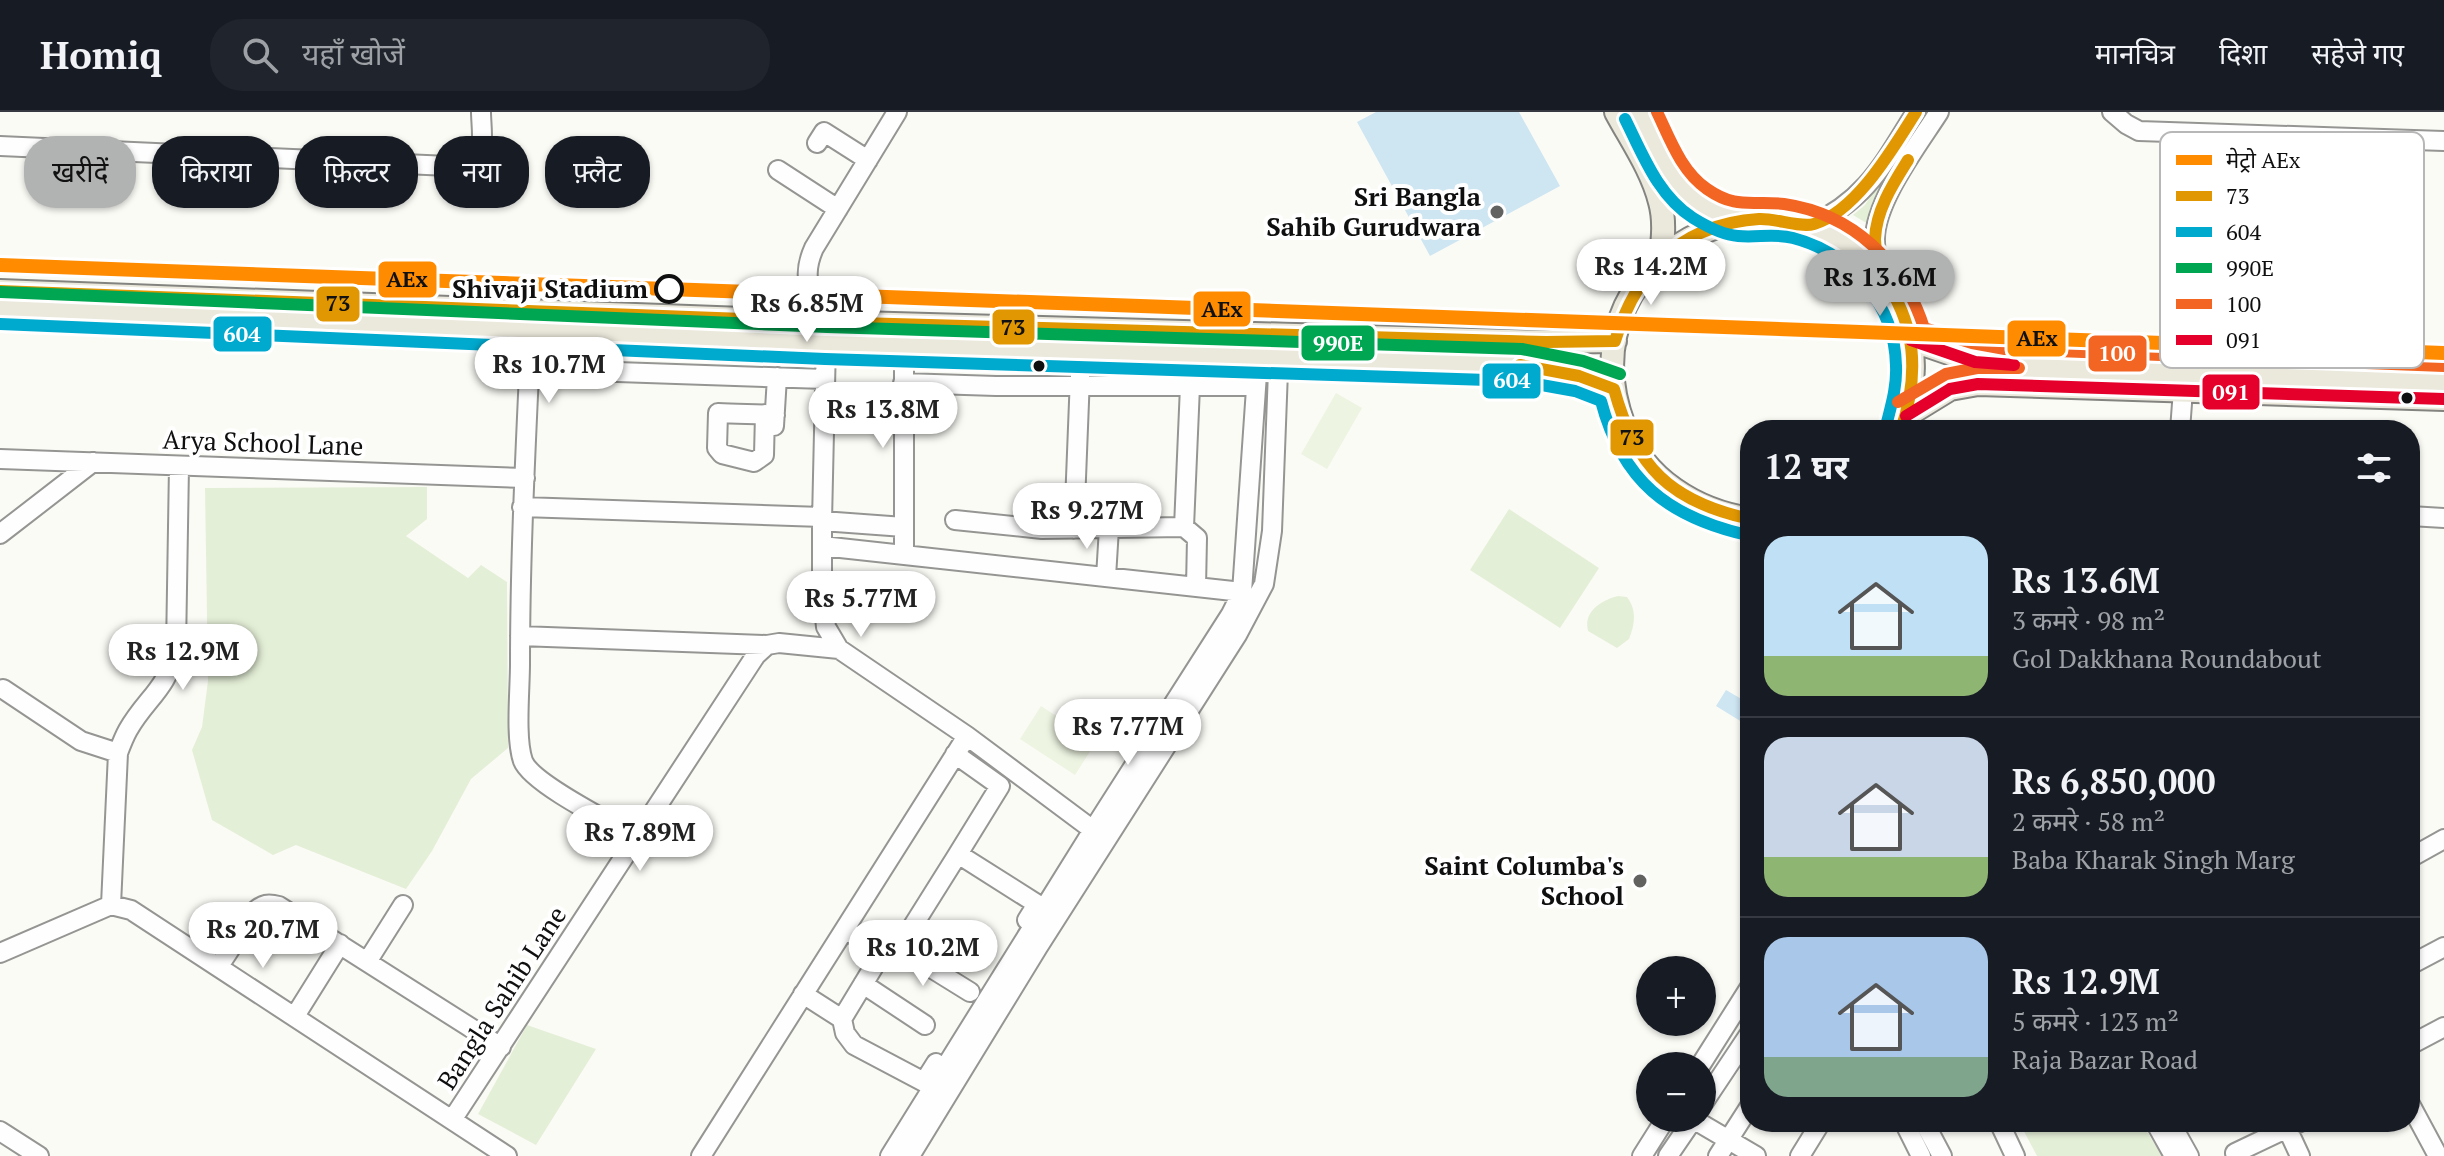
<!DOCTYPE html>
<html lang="hi">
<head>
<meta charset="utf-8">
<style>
  :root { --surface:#171b24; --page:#20242c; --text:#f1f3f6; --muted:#9ea1a6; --line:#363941; --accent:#b1b2b2 }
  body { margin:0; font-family:"PT Serif","Noto Sans Devanagari",serif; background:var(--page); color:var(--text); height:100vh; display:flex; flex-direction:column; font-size:30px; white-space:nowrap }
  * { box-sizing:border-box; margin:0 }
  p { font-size:26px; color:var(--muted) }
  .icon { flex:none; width:44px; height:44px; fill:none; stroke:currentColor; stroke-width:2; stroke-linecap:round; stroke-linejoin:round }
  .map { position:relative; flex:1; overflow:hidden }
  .details { position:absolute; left:1740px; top:308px; width:680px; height:712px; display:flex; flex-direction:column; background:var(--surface); border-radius:32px; box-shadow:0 2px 6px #0004 }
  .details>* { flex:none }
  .banner { position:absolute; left:24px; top:24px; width:760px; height:72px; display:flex; gap:16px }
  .fabs { position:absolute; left:1636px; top:844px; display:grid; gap:16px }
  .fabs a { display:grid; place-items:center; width:80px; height:80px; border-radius:50%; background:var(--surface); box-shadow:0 2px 6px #0004; font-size:40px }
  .price { position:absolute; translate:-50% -68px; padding:0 18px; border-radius:28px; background:#fff; color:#222; font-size:26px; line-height:52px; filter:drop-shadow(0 2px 4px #0008) }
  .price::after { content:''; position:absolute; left:50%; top:48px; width:24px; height:18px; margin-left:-12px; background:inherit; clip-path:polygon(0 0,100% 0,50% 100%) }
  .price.current { background:var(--accent); color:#111 }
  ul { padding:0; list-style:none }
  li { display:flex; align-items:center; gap:24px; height:200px; padding:0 24px }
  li+li { border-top:2px solid var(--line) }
  li span { display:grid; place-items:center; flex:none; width:224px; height:160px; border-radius:24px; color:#555 }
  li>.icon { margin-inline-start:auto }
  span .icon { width:96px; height:96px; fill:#fffc; stroke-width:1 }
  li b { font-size:34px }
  h2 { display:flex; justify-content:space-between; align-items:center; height:96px; padding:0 24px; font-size:34px }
  .tag { padding:0 28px; border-radius:32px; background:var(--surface); box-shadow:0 2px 6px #0004; font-size:28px; line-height:72px }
  .tag.current { background:var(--accent); color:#111 }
  header { display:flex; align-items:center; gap:48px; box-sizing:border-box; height:112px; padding:0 40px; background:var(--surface); border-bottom:2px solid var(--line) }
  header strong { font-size:38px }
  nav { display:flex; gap:44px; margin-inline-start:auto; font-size:28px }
  .search { width:560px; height:72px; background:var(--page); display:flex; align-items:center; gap:20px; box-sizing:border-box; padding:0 28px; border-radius:32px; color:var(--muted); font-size:30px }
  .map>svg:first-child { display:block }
</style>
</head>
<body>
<header>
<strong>Homiq</strong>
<div class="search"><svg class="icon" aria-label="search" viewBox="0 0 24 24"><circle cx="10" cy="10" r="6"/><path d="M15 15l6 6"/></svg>यहाँ खोजें</div>
<nav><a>मानचित्र</a><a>दिशा</a><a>सहेजे गए</a></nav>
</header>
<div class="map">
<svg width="2444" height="1044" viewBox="0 0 2444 1044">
  <rect width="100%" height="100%" fill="#fbfbf6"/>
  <path fill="#e4efd7" d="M1892,49L1897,52L1870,96L1868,112L1853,103L1865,93Z
    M427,375V407L406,424L468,466L481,453L507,470L508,636L471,667L432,739L406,777L296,733L273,743L212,708L192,638L202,615L208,569L205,376Z
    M1509,397L1599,456L1560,516L1470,458Z
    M1618,484L1627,485C1637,498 1635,512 1629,527L1617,536L1588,519C1583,499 1602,488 1618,484Z
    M527,913L596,937L536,1033L478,1002Z
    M2019,1010H2141L2162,1044H2037Z"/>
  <path fill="#edf4e1" d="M1336,281L1362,296L1327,357L1301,342Z
    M1041,594L1096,630L1075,663L1020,627Z"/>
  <path fill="#cee5f2" d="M1376,0H1519L1560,74L1430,144L1357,10Z
    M1726,578L1750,592V615L1716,594Z"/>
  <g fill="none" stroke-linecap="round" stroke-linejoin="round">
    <g stroke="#959593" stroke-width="22">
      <path id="minor" d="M2112,0L2126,12L2139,19L2444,29
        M817,31L824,20L868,48
        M0,34L471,55C487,46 481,16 481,0
        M778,58L838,97
        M1809,114C1867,88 1884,51 1916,0
        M1884,168C1880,156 1875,143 1875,130C1873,91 1918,33 1939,0
        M823,210C812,180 800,167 814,136L897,0
        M531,218C526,329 520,440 520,552C520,578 515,626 523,649C532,672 614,712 638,726
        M826,231L822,409V475L826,515L839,537L967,624L1093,718
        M904,234V443
        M529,257L825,267
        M903,271L996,274H1246
        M765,302L764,343L754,350L722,342L717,336L718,301C737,302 756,302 775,303
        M774,314L777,265
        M2180,318L2183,278
        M0,347L525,366
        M522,395L822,405
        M2410,404L2444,406
        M955,408L1042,417L1184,415L1190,274
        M822,409L904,415
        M1184,415L1197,426L1196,475
        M1074,417L1081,239
        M0,422L93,350
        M822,434L1242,480
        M1106,465L1109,416
        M520,524L767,533
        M3,577L81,629L118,641
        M955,642L1000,674L958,742
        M2410,746L2444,727
        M111,793L118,641C121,633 124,625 128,618C147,585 167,578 176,537L179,354
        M845,817L883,842L899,836L958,742L1037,792L1027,808
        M899,836L970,880
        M0,841L111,793L131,798L507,1044
        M367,850L403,793
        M2410,853L2444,835
        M219,854L255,799C263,792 268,791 279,794L501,935
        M863,872L925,913
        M803,882L842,907L845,921L854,933L924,970L936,951
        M295,904L340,832
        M842,907L882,841
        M2410,933L2444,915
        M1700,954L1750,875
        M2410,992L2438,1044
        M1702,993L1750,921
        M1693,1007L1756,1044
        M452,1008L756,543L767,533L779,531L839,537
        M1904,1010L1921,1044
        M1924,1010L1942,1044
        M1999,1010L2015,1044
        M2155,1010L2174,1044
        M2170,1010L2189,1044
        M2287,1016L2300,1044
        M0,1019L39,1044
        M2235,1041L2300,1010
        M701,1044L967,624
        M890,1044L1093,718L1231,502L1242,480L1259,233
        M910,1044L1038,835L1237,523L1264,472L1272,419L1279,232
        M1642,1044L1666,1006
        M1668,1044L1694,1006
        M1718,1044L1750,994
        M1800,1044L1821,1010"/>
    </g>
    <g stroke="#838380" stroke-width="26">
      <path id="major" d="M1616,0C1631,28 1652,58 1660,90C1665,108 1663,127 1661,145
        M1639,0C1655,30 1669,71 1698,91C1710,99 1725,103 1739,108
        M0,179L823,210L1546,230L1615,229
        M0,196L826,231L1521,253L1579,264L1614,277
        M1911,228L1975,250L2004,253L2444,270
        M1906,304L1950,277L1978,272L2444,287
        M1750,407C1696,399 1644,367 1624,314C1555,132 1810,22 1897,189C1918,230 1917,276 1901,318"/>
    </g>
    <use href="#minor" stroke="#fefefe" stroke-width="18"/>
    <use href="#major" stroke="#ebe8dc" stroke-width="22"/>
    <g stroke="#fff" stroke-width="18">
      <path id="bus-1" d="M0,179L823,210L1546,230L1615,229C1637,157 1682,112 1759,107C1775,106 1800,116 1814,112C1857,99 1893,36 1916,0
        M1520,253L1579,264L1614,277C1635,355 1671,390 1750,407
        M1901,318C1915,276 1918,232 1898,191C1888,171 1875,151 1875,127C1876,98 1893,72 1908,48"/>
    </g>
    <g stroke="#fff" stroke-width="18">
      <path id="bus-2" d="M1625,7C1643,43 1658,84 1693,106C1706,114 1723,123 1738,124C1757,126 1774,121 1793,126C1851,141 1895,193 1896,254C1897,275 1891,294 1886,314
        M0,212L825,247L1519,269L1575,279L1601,289C1622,369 1668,405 1747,423"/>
    </g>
    <g stroke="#fff" stroke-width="18">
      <path id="bus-3" d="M1,180L827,215L1522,237L1583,249L1620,262"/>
    </g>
    <g stroke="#fff" stroke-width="18">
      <path id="bus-4" d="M1657,0C1670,27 1681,59 1707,77C1737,98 1752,88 1784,92C1853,102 1903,150 1924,216L1972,231L2005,237L2444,254
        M1898,290L1946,262L1977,256H2019"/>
    </g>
    <g stroke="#fff" stroke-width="18">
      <path id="bus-5" d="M1911,228L1975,250L2014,253
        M1906,304L1950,277L1978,272L2444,287"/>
    </g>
    <use href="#bus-1" stroke="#e09702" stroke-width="12"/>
    <use href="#bus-2" stroke="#00a9ce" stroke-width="12"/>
    <use href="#bus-3" stroke="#00a651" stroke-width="12"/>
    <use href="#bus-4" stroke="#f26522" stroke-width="12"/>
    <use href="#bus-5" stroke="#e4002b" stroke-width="12"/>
    <g stroke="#fff" stroke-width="20">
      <path id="metro-1" d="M0,153L2444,241"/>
    </g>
    <use href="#metro-1" stroke="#ff8c00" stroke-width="14"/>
  </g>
  <g fill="#626260" stroke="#fff" stroke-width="3">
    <circle cx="1497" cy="100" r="8"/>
    <circle cx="1640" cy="769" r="8"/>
  </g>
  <circle fill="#fff" stroke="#0f0f0f" stroke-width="4" cx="669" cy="177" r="13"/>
  <g fill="#0f0f0f" stroke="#fff" stroke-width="3">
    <circle cx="1039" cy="254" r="7"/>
    <circle cx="2407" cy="286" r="7"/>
  </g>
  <g text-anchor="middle" stroke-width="8" stroke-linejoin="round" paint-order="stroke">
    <g font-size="26" font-weight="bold" fill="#0f0f0f" stroke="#fff" text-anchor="end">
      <text x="1481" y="94">Sri Bangla<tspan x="1481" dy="30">Sahib Gurudwara</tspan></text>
      <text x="1624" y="763">Saint Columba's<tspan x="1624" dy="30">School</tspan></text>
    </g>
    <g font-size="26" font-weight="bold" fill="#0f0f0f" stroke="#fff" text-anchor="end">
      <text x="648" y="186">Shivaji Stadium</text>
    </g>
    <g font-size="26" fill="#0f0f0f" stroke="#fff">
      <text transform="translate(263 331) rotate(2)" y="9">Arya School Lane</text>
      <text transform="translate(502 886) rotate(-57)" y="9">Bangla Sahib Lane</text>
    </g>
  </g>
  <rect x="2160" y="20" width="264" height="236" rx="12" fill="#fff" stroke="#b7b7b7" stroke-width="2"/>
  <rect x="2176" y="43" width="36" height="10" fill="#ff8c00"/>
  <rect x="2176" y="79" width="36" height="10" fill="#e09702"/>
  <rect x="2176" y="115" width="36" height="10" fill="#00a9ce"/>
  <rect x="2176" y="151" width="36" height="10" fill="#00a651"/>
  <rect x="2176" y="187" width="36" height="10" fill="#f26522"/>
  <rect x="2176" y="223" width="36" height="10" fill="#e4002b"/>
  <g font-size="22" fill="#0f0f0f">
    <text x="2226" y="56">मेट्रो AEx</text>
    <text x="2226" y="92">73</text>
    <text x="2226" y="128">604</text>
    <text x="2226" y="164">990E</text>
    <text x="2226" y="200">100</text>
    <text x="2226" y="236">091</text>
  </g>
  <g stroke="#fff" stroke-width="3">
    <rect x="377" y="148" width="61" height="39" rx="8" fill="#ff8c00"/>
    <rect x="315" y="173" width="46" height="38" rx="8" fill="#e09702"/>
    <rect x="1192" y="178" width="60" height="38" rx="8" fill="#ff8c00"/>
    <rect x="991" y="196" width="45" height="38" rx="8" fill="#e09702"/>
    <rect x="212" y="203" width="61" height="38" rx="8" fill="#00a9ce"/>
    <rect x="2006" y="207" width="61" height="39" rx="8" fill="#ff8c00"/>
    <rect x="1300" y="212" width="76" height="38" rx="8" fill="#00a651"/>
    <rect x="2087" y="222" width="61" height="39" rx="8" fill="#f26522"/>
    <rect x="1481" y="250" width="61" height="38" rx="8" fill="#00a9ce"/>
    <rect x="2201" y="261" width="60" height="38" rx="8" fill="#e4002b"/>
    <rect x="1609" y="306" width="46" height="39" rx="8" fill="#e09702"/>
  </g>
  <g font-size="22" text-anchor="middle" font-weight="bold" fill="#fff">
    <text x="242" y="230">604</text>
    <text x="1338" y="239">990E</text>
    <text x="2117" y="249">100</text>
    <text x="1512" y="276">604</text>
    <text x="2231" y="288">091</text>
  </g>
  <g font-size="22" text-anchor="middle" font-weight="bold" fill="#111">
    <text x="407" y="175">AEx</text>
    <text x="338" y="199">73</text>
    <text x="1222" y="205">AEx</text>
    <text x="1013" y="223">73</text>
    <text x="2037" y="234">AEx</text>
    <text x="1632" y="333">73</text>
  </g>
</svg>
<div class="fabs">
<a>+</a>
<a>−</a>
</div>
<b class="price" style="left:1651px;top:195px">Rs 14.2M</b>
<b class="price current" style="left:1880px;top:206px">Rs 13.6M</b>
<b class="price" style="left:807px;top:232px">Rs 6.85M</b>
<b class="price" style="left:549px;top:293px">Rs 10.7M</b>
<b class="price" style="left:883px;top:338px">Rs 13.8M</b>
<b class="price" style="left:1087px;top:439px">Rs 9.27M</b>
<b class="price" style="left:861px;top:527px">Rs 5.77M</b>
<b class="price" style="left:183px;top:580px">Rs 12.9M</b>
<b class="price" style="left:1128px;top:655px">Rs 7.77M</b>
<b class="price" style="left:640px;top:761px">Rs 7.89M</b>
<b class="price" style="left:263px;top:858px">Rs 20.7M</b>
<b class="price" style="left:923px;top:876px">Rs 10.2M</b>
<div class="banner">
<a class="tag current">खरीदें</a>
<a class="tag">किराया</a>
<a class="tag">फ़िल्टर</a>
<a class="tag">नया</a>
<a class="tag">फ़्लैट</a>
</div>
<section class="details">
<h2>12 घर<svg class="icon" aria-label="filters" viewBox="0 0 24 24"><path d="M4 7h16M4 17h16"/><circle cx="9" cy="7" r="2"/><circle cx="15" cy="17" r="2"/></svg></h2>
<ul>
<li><span style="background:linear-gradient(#bfe0f5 75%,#8fb573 0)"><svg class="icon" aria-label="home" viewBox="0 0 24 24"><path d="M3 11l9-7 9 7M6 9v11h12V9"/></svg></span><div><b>Rs 13.6M</b><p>3 कमरे · 98 m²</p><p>Gol Dakkhana Roundabout</p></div></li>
<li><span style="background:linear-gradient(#c9d6e8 75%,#8fb573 0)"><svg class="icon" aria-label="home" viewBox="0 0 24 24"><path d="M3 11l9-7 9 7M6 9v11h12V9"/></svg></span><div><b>Rs 6,850,000</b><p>2 कमरे · 58 m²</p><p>Baba Kharak Singh Marg</p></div></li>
<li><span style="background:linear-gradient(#a9c7e8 75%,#7fa58c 0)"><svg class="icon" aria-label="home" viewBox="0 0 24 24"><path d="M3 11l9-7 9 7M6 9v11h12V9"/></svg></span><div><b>Rs 12.9M</b><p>5 कमरे · 123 m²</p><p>Raja Bazar Road</p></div></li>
</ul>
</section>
</div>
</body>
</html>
